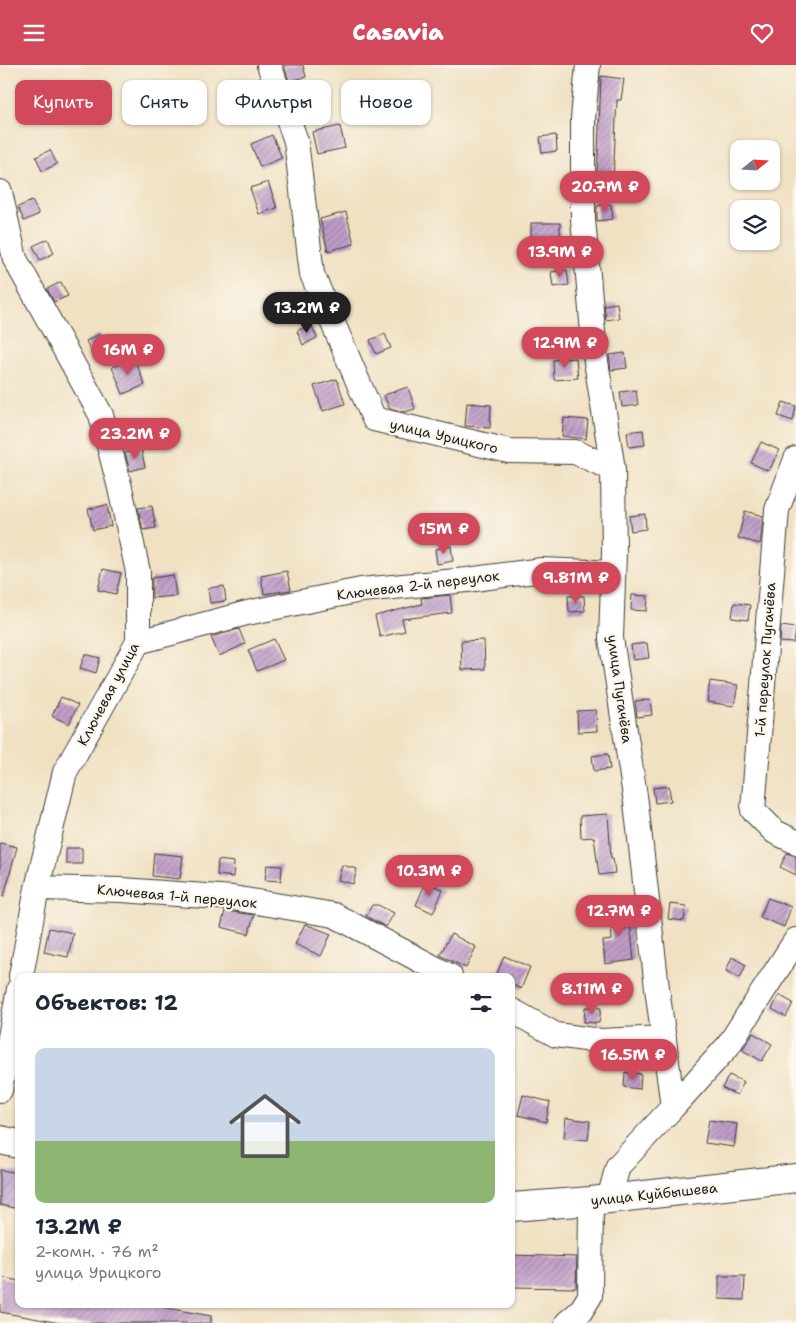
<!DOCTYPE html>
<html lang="ru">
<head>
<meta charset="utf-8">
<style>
  :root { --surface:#fff; --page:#f6f6f7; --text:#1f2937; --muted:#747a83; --accent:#d1495b }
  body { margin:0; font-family:"Shantell Sans",sans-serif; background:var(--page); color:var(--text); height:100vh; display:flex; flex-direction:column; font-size:19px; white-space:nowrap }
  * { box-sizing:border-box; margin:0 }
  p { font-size:16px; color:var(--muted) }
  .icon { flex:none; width:28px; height:28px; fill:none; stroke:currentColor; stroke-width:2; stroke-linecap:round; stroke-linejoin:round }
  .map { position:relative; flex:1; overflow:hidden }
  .panel { position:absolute; left:15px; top:908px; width:500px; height:335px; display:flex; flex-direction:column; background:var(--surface); border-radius:10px; box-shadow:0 1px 4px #0004 }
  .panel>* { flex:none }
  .banner { position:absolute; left:15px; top:15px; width:500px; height:45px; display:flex; gap:10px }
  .needle { width:32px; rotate:72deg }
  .fabs { position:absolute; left:730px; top:75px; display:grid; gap:10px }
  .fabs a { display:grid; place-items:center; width:50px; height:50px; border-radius:10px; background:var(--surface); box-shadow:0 1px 4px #0004; font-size:25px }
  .price { position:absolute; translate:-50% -42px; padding:0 11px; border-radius:18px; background:var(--accent); color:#fff; font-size:16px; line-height:32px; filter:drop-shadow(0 1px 2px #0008) }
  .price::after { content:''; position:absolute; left:50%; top:30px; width:15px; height:11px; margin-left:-8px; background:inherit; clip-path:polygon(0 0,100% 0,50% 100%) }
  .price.selected { background:#222; color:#fff }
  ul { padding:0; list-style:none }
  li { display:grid; align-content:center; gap:10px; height:265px; padding:0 20px }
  li span { display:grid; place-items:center; height:155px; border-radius:10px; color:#555 }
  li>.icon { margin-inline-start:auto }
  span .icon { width:90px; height:90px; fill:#fffc; stroke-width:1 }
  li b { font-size:21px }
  h2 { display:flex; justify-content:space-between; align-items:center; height:60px; padding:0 20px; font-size:21px }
  .tag { padding:0 18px; border-radius:10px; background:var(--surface); box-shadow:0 1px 4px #0004; font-size:18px; line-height:45px }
  .tag.selected { background:var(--accent); color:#fff }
  header { display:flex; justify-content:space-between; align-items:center; height:65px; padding:0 20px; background:var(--accent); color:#fff; font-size:22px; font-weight:800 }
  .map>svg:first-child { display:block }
</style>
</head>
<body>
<header><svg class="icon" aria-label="menu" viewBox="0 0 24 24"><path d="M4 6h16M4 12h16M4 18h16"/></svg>Casavia<svg class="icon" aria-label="heart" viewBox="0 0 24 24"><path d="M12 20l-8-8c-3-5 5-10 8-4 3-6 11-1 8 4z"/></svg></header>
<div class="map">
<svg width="796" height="1258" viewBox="0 0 796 1258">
  <defs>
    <pattern id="building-hatch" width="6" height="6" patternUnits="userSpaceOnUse" patternTransform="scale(1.25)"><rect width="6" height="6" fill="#c09dc9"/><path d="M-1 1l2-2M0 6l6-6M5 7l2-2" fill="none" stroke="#9b7fa2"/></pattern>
  </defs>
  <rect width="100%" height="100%" fill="#fbf7ec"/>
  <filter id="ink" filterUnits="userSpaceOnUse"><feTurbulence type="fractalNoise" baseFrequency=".02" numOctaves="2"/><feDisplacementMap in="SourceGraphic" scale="10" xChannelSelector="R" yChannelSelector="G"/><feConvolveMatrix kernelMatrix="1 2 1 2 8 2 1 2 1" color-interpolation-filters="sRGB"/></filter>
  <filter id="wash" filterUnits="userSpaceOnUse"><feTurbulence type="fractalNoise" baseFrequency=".0096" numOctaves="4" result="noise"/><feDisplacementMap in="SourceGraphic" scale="20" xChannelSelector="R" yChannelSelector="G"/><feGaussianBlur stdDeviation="1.12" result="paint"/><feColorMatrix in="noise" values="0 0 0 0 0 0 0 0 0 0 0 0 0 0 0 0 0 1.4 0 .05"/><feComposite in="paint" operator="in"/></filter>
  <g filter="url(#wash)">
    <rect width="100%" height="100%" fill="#f0e1c3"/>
    <g id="blocks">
      <path fill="url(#building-hatch)" d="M284,0H303L306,12L289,16Z
        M601,11L624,14L621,35H617L613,115L597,114Z
        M340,61L345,83L317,89L312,67Z
        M272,70L282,93L260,102L251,79Z
        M556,70L557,86L542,88L540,72Z
        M50,85L57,99L42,106L36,92Z
        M268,117L277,143L259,149L250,123Z
        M32,136L39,149L24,156L18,142Z
        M611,139L613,154L597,156V141Z
        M346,147L354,179L328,186L320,154Z
        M531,158H560V181H531Z
        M48,174L54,188L40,195L33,181Z
        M567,205L569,220L553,222L551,207Z
        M61,217L68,231L54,237L47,224Z
        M617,238L619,253L606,255L604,240Z
        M311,259L317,273L303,280L297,266Z
        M100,269L107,283L93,290L86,276Z
        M385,269L391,283L376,289L370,275Z
        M625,288L627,303L611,305L609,290Z
        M134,293L145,320L123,329L112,302Z
        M576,293L578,313L554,315L553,295Z
        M337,314L345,339L323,346L314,321Z
        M408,322L415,344L405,347L389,343L384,330Z
        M636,325L638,340L622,342L620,327Z
        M783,337L796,341L793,356L778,351Z
        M467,338L491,340L490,363L465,361Z
        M564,353L588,355L586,374L562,371Z
        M643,365L645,380L629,382L627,367Z
        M761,377L779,385L769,406L751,398Z
        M141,384L145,402L130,406L125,388Z
        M107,440L111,461L93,465L88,444Z
        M152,441L156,463L143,465L138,443Z
        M745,446L763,451L760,479L738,473Z
        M645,449L646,464L631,466L629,451Z
        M451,481L453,496L437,499L435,484Z
        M103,504L121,508L116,529L98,525Z
        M287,506L291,525L264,529L261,511Z
        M173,510L176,531L152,533V513Z
        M224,521L226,536L210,538L208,523Z
        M450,530L452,548L402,554L405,566L380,572L375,551L422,539L421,533Z
        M632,530L648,531L647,546L631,545Z
        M568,531H584L585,546L569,547Z
        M734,538L750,540L748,555L732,553Z
        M781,561L796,563L794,578L780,577Z
        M239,564L245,579L219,591L211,572Z
        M274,574L284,595L257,606L248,585Z
        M484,575L485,604L462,605L461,576Z
        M647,578L649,593L633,595L631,580Z
        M85,589L100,593L96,608L80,603Z
        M710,616L738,620L734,641L707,637Z
        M61,632L78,640L69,659L52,651Z
        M650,635L652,650L637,652L635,636Z
        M596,645L597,666L578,667L577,646Z
        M608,689L610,704L594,706L592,691Z
        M669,721L671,736L655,738L653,723Z
        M608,749L611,793H613L615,808L599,810L594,772L581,773L580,751Z
        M0,778L17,782L4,831L0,830Z
        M66,783H82V799H66Z
        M154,788L183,791L180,814L152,811Z
        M787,788L796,791V810L780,802Z
        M218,795L234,797L233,812L217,810Z
        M267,800L282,801L281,816L265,815Z
        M342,800L357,804L353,819L338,815Z
        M426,817L443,825L433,848L416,840Z
        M768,833L791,842L784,862L760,852Z
        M628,839L634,895L605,899L603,876L612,875L610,841Z
        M670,839L686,841L684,856L668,854Z
        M372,840H378L394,848L386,862L366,851Z
        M225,846L254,850L249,869L221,862Z
        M305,859L331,869L321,891L295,879Z
        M49,863L73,868L68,892L44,887Z
        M451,869L476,882L466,903L440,890Z
        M504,891L530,902L521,924L511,919V911H496Z
        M732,892L746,900L740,913L726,906Z
        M779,930L793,938L786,952L772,944Z
        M585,942L601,943L599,958L584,957Z
        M753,968L772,979L762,996L742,985Z
        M625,1007L641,1009L640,1024L624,1022Z
        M729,1010L744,1017L737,1030L722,1023Z
        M523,1030L550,1037L546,1057L518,1050Z
        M566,1053L590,1056L588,1075L564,1073Z
        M709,1055L737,1059L734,1082L705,1078Z
        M0,1105L19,1108V1144L0,1140Z
        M511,1190L577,1192L576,1223L511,1222Z
        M719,1211H745L744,1235L719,1234Z
        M0,1212L19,1216V1239H144L211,1251V1258H60L0,1247Z"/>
    </g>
  </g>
  <g filter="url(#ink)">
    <use href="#blocks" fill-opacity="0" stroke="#3c3a35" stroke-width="1"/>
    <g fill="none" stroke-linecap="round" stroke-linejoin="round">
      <g stroke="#3c3a35" stroke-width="26">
        <path id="minor" d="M269,0L296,76L312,209L374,354L509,386L575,387L613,404
          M588,0L583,54V154L595,290L613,404L614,488L611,573L636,738L657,923L673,1042L618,1101L609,1134
          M0,127L15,194L101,350L120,423L138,507V577L65,707L37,823L21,911
          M796,394L777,445L753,745L775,767L796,777
          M138,577L247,548L361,525L467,515L542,505L613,508
          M37,823L122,825L233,833L334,850L450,911
          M511,945L556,970L600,976L664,973
          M0,1025L19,924
          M673,1042L728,981L796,875
          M567,1258L580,1247L590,1231L591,1136"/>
      </g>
      <g stroke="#3c3a35" stroke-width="30">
        <path id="major" d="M0,1075L19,1079
          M511,1142L591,1136L796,1113"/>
      </g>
      <use href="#minor" stroke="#fff" stroke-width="24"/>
      <use href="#major" stroke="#fff" stroke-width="28"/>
    </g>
  </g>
  <g text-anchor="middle" stroke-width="4.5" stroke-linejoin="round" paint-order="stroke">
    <g font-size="14" fill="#1c1c1c" stroke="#fbf7ec">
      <text transform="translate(444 371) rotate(13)" y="5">улица Урицкого</text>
      <text transform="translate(418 520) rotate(-7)" y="5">Ключевая 2-й переулок</text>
      <text transform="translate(765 595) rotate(-86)" y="5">1-й переулок Пугачёва</text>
      <text transform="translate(620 624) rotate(82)" y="5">улица Пугачёва</text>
      <text transform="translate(108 629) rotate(-62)" y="5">Ключевая улица</text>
      <text transform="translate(177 831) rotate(5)" y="5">Ключевая 1-й переулок</text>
      <text transform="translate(654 1129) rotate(-6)" y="5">улица Куйбышева</text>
    </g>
  </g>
</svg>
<div class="fabs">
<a><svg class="needle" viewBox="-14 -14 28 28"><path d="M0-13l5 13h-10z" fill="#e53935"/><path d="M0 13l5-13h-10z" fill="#747a83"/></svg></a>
<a><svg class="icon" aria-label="layers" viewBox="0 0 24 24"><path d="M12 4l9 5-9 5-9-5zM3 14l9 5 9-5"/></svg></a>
</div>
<b class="price" style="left:605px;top:148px">20.7M ₽</b>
<b class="price" style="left:560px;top:213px">13.9M ₽</b>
<b class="price selected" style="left:307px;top:269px">13.2M ₽</b>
<b class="price" style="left:565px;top:304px">12.9M ₽</b>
<b class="price" style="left:128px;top:311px">16M ₽</b>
<b class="price" style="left:135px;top:395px">23.2M ₽</b>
<b class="price" style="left:444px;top:490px">15M ₽</b>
<b class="price" style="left:576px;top:539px">9.81M ₽</b>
<b class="price" style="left:429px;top:832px">10.3M ₽</b>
<b class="price" style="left:619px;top:872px">12.7M ₽</b>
<b class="price" style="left:592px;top:950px">8.11M ₽</b>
<b class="price" style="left:633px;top:1016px">16.5M ₽</b>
<div class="banner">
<a class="tag selected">Купить</a>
<a class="tag">Снять</a>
<a class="tag">Фильтры</a>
<a class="tag">Новое</a>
</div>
<section class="panel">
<h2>Объектов: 12<svg class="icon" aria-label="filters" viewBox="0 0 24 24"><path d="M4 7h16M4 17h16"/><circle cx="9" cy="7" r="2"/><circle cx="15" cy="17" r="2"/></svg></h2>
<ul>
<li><span style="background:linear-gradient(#c9d6e8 60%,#8fb573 0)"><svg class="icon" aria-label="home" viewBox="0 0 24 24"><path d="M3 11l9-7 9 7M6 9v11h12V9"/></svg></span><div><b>13.2M ₽</b><p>2-комн. · 76 m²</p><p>улица Урицкого</p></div></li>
</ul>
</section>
</div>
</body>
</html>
